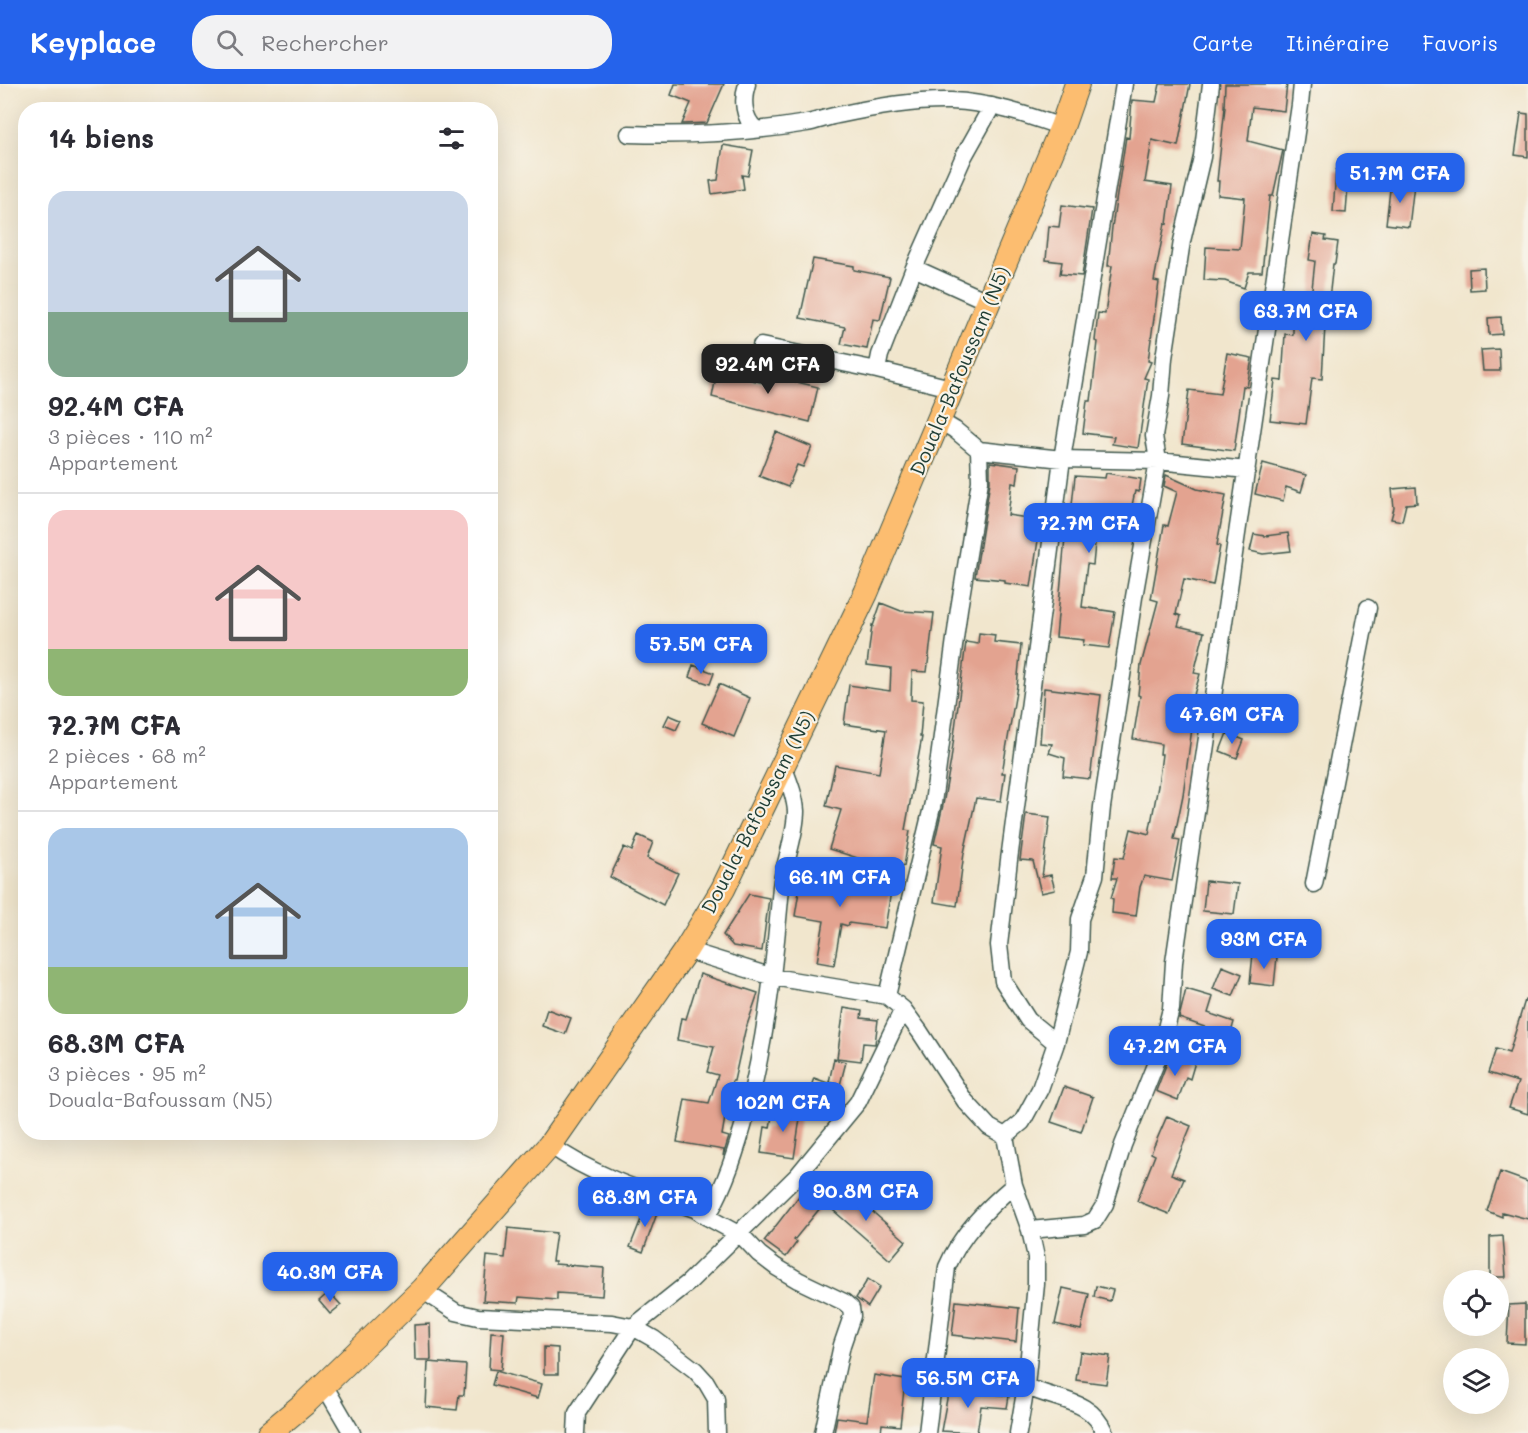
<!DOCTYPE html>
<html lang="fr">
<head>
<meta charset="utf-8">
<style>
  :root { --surface:#fff; --page:#f2f2f3; --text:#2b2b33; --muted:#7c7c81; --line:#e1e1e2; --accent:#2563eb }
  body { margin:0; font-family:Mali,sans-serif; background:var(--page); color:var(--text); height:100vh; display:flex; flex-direction:column; font-size:22px; white-space:nowrap }
  * { box-sizing:border-box; margin:0 }
  p { font-size:20px; color:var(--muted) }
  .icon { flex:none; width:33px; height:33px; fill:none; stroke:currentColor; stroke-width:2; stroke-linecap:round; stroke-linejoin:round }
  .map { position:relative; flex:1; overflow:hidden }
  .drawer { position:absolute; left:18px; top:18px; width:480px; height:1038px; display:flex; flex-direction:column; background:var(--surface); border-radius:24px; box-shadow:0 6px 24px #0002 }
  .drawer>* { flex:none }
  .tools { position:absolute; left:1443px; top:1186px; display:grid; gap:12px }
  .tools a { display:grid; place-items:center; width:66px; height:66px; border-radius:50%; background:var(--surface); box-shadow:0 6px 24px #0002; font-size:30px }
  .price { position:absolute; translate:-50% -51px; padding:0 14px; border-radius:12px; background:var(--accent); color:#fff; font-size:20px; line-height:39px; filter:drop-shadow(0 2px 3px #0008) }
  .price::after { content:''; position:absolute; left:50%; top:36px; width:18px; height:14px; margin-left:-9px; background:inherit; clip-path:polygon(0 0,100% 0,50% 100%) }
  .price.on { background:#222; color:#fff }
  ul { padding:0; list-style:none }
  li { display:grid; align-content:center; gap:12px; height:318px; padding:0 30px }
  li+li { border-top:2px solid var(--line) }
  li span { display:grid; place-items:center; height:186px; border-radius:18px; color:#555 }
  li>.icon { margin-inline-start:auto }
  span .icon { width:108px; height:108px; fill:#fffc; stroke-width:1 }
  li b { font-size:26px }
  h2 { display:flex; justify-content:space-between; align-items:center; height:72px; padding:0 30px; font-size:26px }
  header { display:flex; align-items:center; gap:36px; box-sizing:border-box; height:84px; padding:0 30px; background:var(--accent); color:#fff }
  header strong { font-size:28px }
  nav { display:flex; gap:33px; margin-inline-start:auto; font-size:21px }
  .search { width:420px; height:54px; background:var(--page); display:flex; align-items:center; gap:15px; box-sizing:border-box; padding:0 21px; border-radius:24px; color:var(--muted); font-size:22px }
  .map>svg:first-child { display:block }
</style>
</head>
<body>
<header>
<strong>Keyplace</strong>
<div class="search"><svg class="icon" aria-label="search" viewBox="0 0 24 24"><circle cx="10" cy="10" r="6"/><path d="M15 15l6 6"/></svg>Rechercher</div>
<nav><a>Carte</a><a>Itinéraire</a><a>Favoris</a></nav>
</header>
<div class="map">
<svg width="1528" height="1349" viewBox="0 0 1528 1349">
  <rect width="100%" height="100%" fill="#f7f3e8"/>
  <filter id="ink" filterUnits="userSpaceOnUse"><feTurbulence type="fractalNoise" baseFrequency=".0167" numOctaves="2"/><feDisplacementMap in="SourceGraphic" scale="12" xChannelSelector="R" yChannelSelector="G"/><feConvolveMatrix kernelMatrix="1 2 1 2 8 2 1 2 1" color-interpolation-filters="sRGB"/></filter>
  <filter id="wash" filterUnits="userSpaceOnUse"><feTurbulence type="fractalNoise" baseFrequency=".008" numOctaves="4" result="noise"/><feDisplacementMap in="SourceGraphic" scale="24" xChannelSelector="R" yChannelSelector="G"/><feGaussianBlur stdDeviation="1.35" result="paint"/><feColorMatrix in="noise" values="0 0 0 0 0 0 0 0 0 0 0 0 0 0 0 0 0 1.4 0 .05"/><feComposite in="paint" operator="in"/></filter>
  <g filter="url(#wash)">
    <rect width="100%" height="100%" fill="#f1e6cd"/>
    <g id="blocks">
      <path fill="#e3a390" d="M675,0H724L707,39L682,40L691,19L671,11Z
        M1160,0H1190L1178,62L1152,56L1145,98L1172,102L1167,140L1165,139L1154,197L1159,198L1148,277L1151,278L1144,294L1148,295L1138,364L1112,360L1114,353L1083,349L1087,317H1091L1098,258L1095,257L1098,229L1105,230L1112,182H1108L1112,143L1126,53L1129,54L1132,16L1156,18Z
        M1225,0H1287L1284,27L1252,23L1248,57L1283,66L1273,112H1270L1262,188H1249L1244,204L1225,197L1204,196L1206,163L1240,165L1245,114L1218,111L1219,97H1217L1225,23H1224Z
        M1521,29L1528,30V73L1515,71Z
        M723,61L753,66L748,92L742,91L744,105L712,110L710,97L718,96Z
        M1336,86L1349,87L1346,129L1333,128Z
        M1391,97L1414,100L1409,143L1386,140Z
        M1062,121L1092,125L1082,192L1060,190L1062,178L1046,176L1049,142L1059,143Z
        M1313,150L1326,152L1325,156L1338,158L1335,180H1333L1328,224H1326L1322,295L1312,294L1306,340L1270,336L1275,296L1282,297L1285,250L1293,251V241L1308,242L1315,177L1309,176Z
        M813,175L854,182V186L890,193L880,236L873,235L867,265L841,260L845,243L800,234Z
        M1484,184L1485,205L1470,206L1469,185Z
        M1501,233L1502,250L1489,251L1488,234Z
        M1499,265L1500,287H1483L1481,266Z
        M1227,269L1252,274L1247,303L1243,302L1234,367L1182,360L1189,306L1220,310Z
        M717,288L765,299L767,291L818,303L810,338L712,313Z
        M776,348L812,363L803,383L797,381L788,403L759,392Z
        M990,378L1019,382L1017,400L1012,399L1008,431L1041,436L1031,503L1005,499V496L975,493L990,398Z
        M1263,379L1306,391L1301,408L1286,403L1283,417L1255,410Z
        M1106,389L1141,395L1139,408L1135,407L1129,436L1098,429L1093,481L1087,480L1082,523L1115,528L1109,564L1083,561L1084,556L1056,553L1067,431H1071L1075,392L1105,394Z
        M1166,391L1197,405L1226,411L1217,461L1220,462L1213,501L1184,495L1176,530L1181,532L1178,542L1204,548L1194,589L1200,590L1191,621L1195,622L1183,711L1174,755L1180,756L1172,797L1144,792L1140,803L1136,832L1112,829L1113,815L1111,814L1117,794H1112L1115,773L1124,774L1131,745L1149,750L1158,702L1162,670H1160L1161,660L1133,655L1140,612L1138,611L1141,581L1158,517L1151,515L1164,441L1168,442L1177,408L1164,402Z
        M1416,403L1417,419L1406,420L1402,437L1391,435L1394,424L1392,405Z
        M1288,449L1291,467L1263,470L1250,467L1254,450L1265,452Z
        M881,519L901,527L934,529L927,588L912,587L911,616L923,617L920,653H922L905,746L910,747L904,782L864,776L829,765L841,726L826,722L835,681L879,689L886,646L844,640L849,601L890,607L891,584L867,581L872,541L873,542Z
        M979,549L995,551L994,558L1021,561L1017,602L1002,689H1005L1001,717L976,714L964,769L957,822L934,818L942,762L934,760L943,721L951,676L966,558L978,560Z
        M693,581L714,589L710,600L689,593Z
        M719,600L750,614L734,653L702,639Z
        M1044,604L1101,611L1090,695L1063,692L1065,674L1049,669L1052,660L1040,659Z
        M669,631L681,636L676,646L664,641Z
        M1227,649L1244,656L1237,674L1220,667Z
        M1026,730L1050,733L1042,793L1051,791L1055,806L1041,809L1033,777L1020,776Z
        M638,751L653,758L647,774L678,789L663,821L610,793L624,763L632,767Z
        M802,789L856,798L855,801L891,807L885,844L849,839L848,842L841,840L834,881L817,878L824,837L795,832Z
        M1206,797L1238,800L1234,830L1203,827Z
        M749,810L769,814L762,867L733,862L723,851Z
        M1253,870L1277,873L1274,902L1250,899Z
        M1222,882L1242,890L1233,912L1213,905Z
        M700,890L758,909L745,947L734,997H732L724,1022H727L722,1051L729,1053L723,1072L724,1066L677,1058L685,1015L709,1019L718,991L707,988L714,963L677,956L681,934L686,935Z
        M1186,905L1213,913L1208,929L1234,938L1230,952L1179,934Z
        M1525,916H1528V1030L1509,1024L1518,998L1488,989L1496,965L1509,969Z
        M844,924L862,927L861,934L878,936L875,960L863,959L861,977L837,974Z
        M547,925L571,934L565,950L542,942Z
        M1170,971L1195,978L1190,995L1186,993L1178,1016L1156,1007Z
        M834,975L846,978L840,1001L829,998Z
        M814,994L836,1002L831,1016L809,1008Z
        M1064,1003L1093,1013L1081,1048L1051,1038Z
        M785,1018L802,1021L794,1074L761,1069L765,1043L770,1044L772,1032L783,1033Z
        M1167,1032L1191,1042L1171,1090L1184,1095L1169,1130L1137,1117L1155,1071L1151,1069Z
        M1500,1088L1528,1098V1135L1502,1128V1133L1487,1127Z
        M842,1101L906,1157L890,1176L826,1120Z
        M806,1103L825,1118L794,1156L797,1158L786,1173L764,1157Z
        M647,1120L659,1124L643,1168L630,1163Z
        M508,1144L556,1149L552,1177H555V1180L604,1184L602,1212L557,1209V1216L519,1213L518,1219L483,1217L487,1172L505,1174Z
        M1503,1152L1506,1193H1490V1153Z
        M868,1195L880,1203L868,1223L856,1214Z
        M1096,1202L1113,1206L1110,1217L1094,1213Z
        M1063,1204L1089,1210L1081,1246L1055,1240Z
        M329,1208L341,1221L330,1230L319,1217Z
        M956,1217L1019,1224L1016,1258L952,1251Z
        M1525,1220V1260L1507,1259L1509,1221Z
        M430,1240L431,1276H415L414,1241Z
        M491,1248L504,1249L501,1286L489,1285Z
        M544,1263L558,1264V1290H544Z
        M1080,1268L1110,1272L1106,1300L1076,1296Z
        M428,1278L466,1281L464,1311H459L457,1326L426,1323Z
        M496,1287L542,1300L538,1314L492,1301Z
        M874,1291L905,1296L900,1342L882,1340L881,1349H834L837,1333L867,1337Z
        M949,1304L1009,1312L1007,1324L981,1322L977,1349L941,1347Z"/>
    </g>
  </g>
  <g filter="url(#ink)">
    <use href="#blocks" fill-opacity="0" stroke="#3e564b" stroke-width="1.5"/>
    <g fill="none" stroke-linecap="round" stroke-linejoin="round">
      <g stroke="#3e564b" stroke-width="19">
        <path id="minor" d="M747,0C742,15 743,35 756,45
          M629,50C689,52 748,49 807,39C817,37 827,33 838,31C874,23 914,16 951,17C989,18 1027,31 1062,43
          M914,184L989,218
          M761,262L877,286L951,304
          M877,286L880,271L914,184L964,72L992,22
          M979,366L1062,375L1158,377L1247,386
          M1314,800L1368,524
          M686,866L773,893L887,912L903,925L920,948L965,1017L989,1043L1005,1052
          M887,912L933,719L959,525L980,397L979,366L955,346L940,337
          M1056,959L1028,936L1003,897L999,861L1009,776L1062,375L1124,0
          M550,1061C593,1092 645,1108 695,1125L707,1133L742,1152L759,1170L776,1183L798,1196L844,1218L851,1224L852,1232L842,1261L823,1349
          M707,1133C726,1100 737,1065 747,1028C767,951 774,882 781,803C784,779 796,751 796,727C795,711 788,695 782,679
          M1030,1146L1084,1141L1095,1136L1105,1120L1123,1061L1159,971L1171,925L1174,878L1300,21L1302,0
          M422,1206L456,1228L478,1233L612,1239L633,1243L654,1255L695,1286L706,1298L716,1315L717,1349
          M324,1301L352,1349
          M1026,1302C1057,1318 1090,1313 1105,1349
          M576,1349L577,1329L633,1243L688,1199L797,1092L858,1018L903,925
          M927,1349L947,1183C961,1150 987,1124 1014,1101
          M1018,1349L1026,1302L1036,1200V1173L1030,1146L1014,1101L1005,1052L1022,1038L1040,1005L1056,959L1079,868L1080,835L1095,792L1102,723L1134,513L1158,377L1154,352L1161,312L1164,274L1182,157L1202,73L1211,0"/>
      </g>
      <g stroke="#3e564b" stroke-width="26">
        <path id="highway" d="M269,1349L305,1319L422,1206L550,1061L686,866L723,805L866,509L1062,43L1077,0"/>
      </g>
      <use href="#minor" stroke="#fff" stroke-width="16"/>
      <use href="#highway" stroke="#fcbd6f" stroke-width="24"/>
    </g>
  </g>
  <g text-anchor="middle" stroke-width="4.5" stroke-linejoin="round" paint-order="stroke">
    <g font-size="20" fill="#1f3d34" stroke="#f7f3e8">
      <text transform="translate(960 287) rotate(-67)" y="7">Douala-Bafoussam (N5)</text>
      <text transform="translate(758 728) rotate(-63)" y="7">Douala-Bafoussam (N5)</text>
    </g>
  </g>
</svg>
<div class="tools">
<a><svg class="icon" aria-label="locate" viewBox="0 0 24 24"><circle cx="12" cy="12" r="6"/><path d="M12 2v4M12 18v4M2 12h4M18 12h4"/></svg></a>
<a><svg class="icon" aria-label="layers" viewBox="0 0 24 24"><path d="M12 4l9 5-9 5-9-5zM3 14l9 5 9-5"/></svg></a>
</div>
<b class="price" style="left:1400px;top:120px">51.7M CFA</b>
<b class="price" style="left:1306px;top:258px">63.7M CFA</b>
<b class="price on" style="left:768px;top:311px">92.4M CFA</b>
<b class="price" style="left:1089px;top:470px">72.7M CFA</b>
<b class="price" style="left:701px;top:591px">57.5M CFA</b>
<b class="price" style="left:1232px;top:661px">47.6M CFA</b>
<b class="price" style="left:840px;top:824px">66.1M CFA</b>
<b class="price" style="left:1264px;top:886px">93M CFA</b>
<b class="price" style="left:1175px;top:993px">47.2M CFA</b>
<b class="price" style="left:783px;top:1049px">102M CFA</b>
<b class="price" style="left:866px;top:1138px">90.8M CFA</b>
<b class="price" style="left:645px;top:1144px">68.3M CFA</b>
<b class="price" style="left:330px;top:1219px">40.3M CFA</b>
<b class="price" style="left:968px;top:1325px">56.5M CFA</b>
<section class="drawer">
<h2>14 biens<svg class="icon" aria-label="filters" viewBox="0 0 24 24"><path d="M4 7h16M4 17h16"/><circle cx="9" cy="7" r="2"/><circle cx="15" cy="17" r="2"/></svg></h2>
<ul>
<li><span style="background:linear-gradient(#c9d6e8 65%,#7fa58c 0)"><svg class="icon" aria-label="home" viewBox="0 0 24 24"><path d="M3 11l9-7 9 7M6 9v11h12V9"/></svg></span><div><b>92.4M CFA</b><p>3 pièces · 110 m²</p><p>Appartement</p></div></li>
<li><span style="background:linear-gradient(#f6c9c9 75%,#8fb573 0)"><svg class="icon" aria-label="home" viewBox="0 0 24 24"><path d="M3 11l9-7 9 7M6 9v11h12V9"/></svg></span><div><b>72.7M CFA</b><p>2 pièces · 68 m²</p><p>Appartement</p></div></li>
<li><span style="background:linear-gradient(#a9c7e8 75%,#8fb573 0)"><svg class="icon" aria-label="home" viewBox="0 0 24 24"><path d="M3 11l9-7 9 7M6 9v11h12V9"/></svg></span><div><b>68.3M CFA</b><p>3 pièces · 95 m²</p><p>Douala-Bafoussam (N5)</p></div></li>
</ul>
</section>
</div>
</body>
</html>
